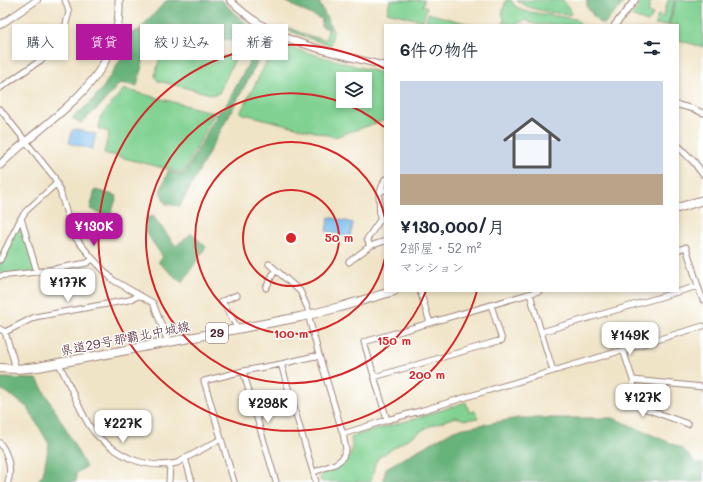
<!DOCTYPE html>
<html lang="ja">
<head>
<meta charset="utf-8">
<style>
  :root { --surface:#fff; --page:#f2f2f3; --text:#1f2937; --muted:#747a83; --line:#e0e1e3; --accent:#b5179e }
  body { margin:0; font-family:Mali,"Klee One",sans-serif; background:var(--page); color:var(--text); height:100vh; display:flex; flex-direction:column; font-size:15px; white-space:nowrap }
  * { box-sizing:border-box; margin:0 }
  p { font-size:13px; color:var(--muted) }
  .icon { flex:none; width:22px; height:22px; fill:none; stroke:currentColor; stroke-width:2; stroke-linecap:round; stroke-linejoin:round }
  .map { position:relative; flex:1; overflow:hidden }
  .details { position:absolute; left:384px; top:24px; width:295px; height:268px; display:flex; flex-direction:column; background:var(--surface); border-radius:0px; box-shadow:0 2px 6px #0003 }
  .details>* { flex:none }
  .banner { position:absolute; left:12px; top:24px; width:312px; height:36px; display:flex; gap:8px }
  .fabs { position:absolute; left:336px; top:72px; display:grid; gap:8px }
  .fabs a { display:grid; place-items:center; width:36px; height:36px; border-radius:0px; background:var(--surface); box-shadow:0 2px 6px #0003; font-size:20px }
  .price { position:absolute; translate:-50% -34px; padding:0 9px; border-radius:8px; background:#fff; color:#222; font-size:13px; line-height:26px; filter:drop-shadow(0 1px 2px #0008) }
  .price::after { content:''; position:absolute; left:50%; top:24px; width:12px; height:9px; margin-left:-6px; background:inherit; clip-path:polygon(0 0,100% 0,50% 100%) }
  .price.on { background:var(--accent); color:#fff }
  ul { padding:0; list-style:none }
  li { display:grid; align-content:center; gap:8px; height:212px; padding:0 16px }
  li+li { border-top:1px solid var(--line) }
  li span { display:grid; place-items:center; height:124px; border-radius:0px; color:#555 }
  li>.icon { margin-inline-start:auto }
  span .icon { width:72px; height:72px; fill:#fffc; stroke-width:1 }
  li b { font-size:17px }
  h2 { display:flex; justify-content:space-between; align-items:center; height:48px; padding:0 16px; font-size:17px }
  .chip { padding:0 14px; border-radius:0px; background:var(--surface); box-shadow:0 2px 6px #0003; font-size:14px; line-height:36px }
  .chip.on { background:var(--accent); color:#fff }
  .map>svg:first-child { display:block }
</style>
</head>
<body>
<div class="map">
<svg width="703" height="482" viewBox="0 0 703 482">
  <rect width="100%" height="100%" fill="#fff"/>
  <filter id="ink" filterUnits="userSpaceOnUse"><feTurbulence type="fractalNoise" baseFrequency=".025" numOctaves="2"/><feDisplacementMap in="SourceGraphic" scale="8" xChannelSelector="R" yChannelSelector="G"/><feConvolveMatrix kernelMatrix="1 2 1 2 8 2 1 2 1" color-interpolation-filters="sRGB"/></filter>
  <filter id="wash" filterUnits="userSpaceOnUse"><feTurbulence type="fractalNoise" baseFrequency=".012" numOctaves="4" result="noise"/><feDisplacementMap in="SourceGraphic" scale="16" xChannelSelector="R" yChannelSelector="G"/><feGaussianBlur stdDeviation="0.9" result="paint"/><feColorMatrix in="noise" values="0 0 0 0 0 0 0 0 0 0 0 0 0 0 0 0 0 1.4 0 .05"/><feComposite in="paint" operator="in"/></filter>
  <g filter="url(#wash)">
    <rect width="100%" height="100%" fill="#f0e4c7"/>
    <path fill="#80d192" stroke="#65785e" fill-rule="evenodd" d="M390,0H424L423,6L427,7L423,21L387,12Z
      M506,0H511L515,6L524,11L576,19L578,21L581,25H537L525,20L514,25L503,23L504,19L502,14Z
      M517,0H563L572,13L569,15C553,12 528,11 517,0Z
      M644,0H651L648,12L653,14C651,18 651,21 647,22L631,16L641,3Z
      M668,0H675L668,25H655L658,15L663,17Z
      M676,0H703V47L678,40V25H669Z
      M428,13L472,25H438L426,22Z
      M289,28L306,35L326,40L328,30L332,28L333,31L331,45C316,41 302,36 288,30Z
      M174,44L235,59L219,93L214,95L158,81L155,76L162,49Z
      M276,44L385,74V120L335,137L240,113ZM343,79H365V101H343Z
      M124,89L215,113L183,173L104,153L109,132L99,129L100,117Z
      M21,218L37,272L0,276V260Z
      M466,402L469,412L475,411L478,418L466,420L455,417L428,427L411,437L378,458L375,464L371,482H321L320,477L322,473L335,468L349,458L352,449L351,439L353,436L417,418Z"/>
    <path fill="#68b37c" stroke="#596954" d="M167,0H222L233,12L251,27C253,34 247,39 243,45L201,32L169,25L149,39L137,86L120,83L99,107L81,123L72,118L90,103L104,86L122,57L129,35L139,30Z
      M284,0H319V2L331,27L328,29L321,26L322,19C309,14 296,8 284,0Z
      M587,0H611L623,4L604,24L598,22L587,7Z
      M265,36L270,39L180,206L166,204L160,192L168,171L184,175L219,111L224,109L261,40Z
      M95,190L117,196L110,217L90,209Z
      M153,216L176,246L192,233L206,247L182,283L158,262L163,257L145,231L146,218Z
      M0,378L37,379L64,426L86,467L76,473V482H37L43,474L49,444L28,408L8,393L0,389Z
      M518,418H613L682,448L696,463L703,464V482H383L386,468L454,430Z"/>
    <path fill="#76bced" stroke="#606e8c" d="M73,129L96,134L92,149L69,143Z
      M329,217L353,223L350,237L326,231Z"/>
  </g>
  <g filter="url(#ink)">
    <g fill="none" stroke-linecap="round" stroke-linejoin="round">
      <g stroke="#9d8279" stroke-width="7">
        <path id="minor" d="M0,88L60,47L69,12L65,0
          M678,105L694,109L703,113
          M0,109L54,177L60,191L73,235L93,259L113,280L153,303L168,342
          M380,192L385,179
          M21,218L26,211L57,183
          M370,246L385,241
          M678,250L686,247L698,286
          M0,260L21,218L37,272
          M349,262L370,246L367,239L380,220L379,195L380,192L385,190
          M269,264L300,291L308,309L310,322L319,355L343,434L346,449L342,459L335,464L314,472
          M0,276L37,272L87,263L93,259
          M266,288L275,270
          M420,291L430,323
          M530,294L541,332
          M237,295L222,301L238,329
          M0,329L5,332L13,358L16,369
          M5,332L35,317L129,300L139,296
          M623,350L633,380L703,387
          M59,364C65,376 71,388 76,400C82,411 86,423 94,432C103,443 124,457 137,461C150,465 164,466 177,463L221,439
          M281,364L316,482
          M243,371L276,482
          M553,371L541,332L698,286L703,300
          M374,377L502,340L491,305
          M633,380L635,401L646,409L688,424
          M387,420L364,342L539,291
          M343,434L387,420L420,411L703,326
          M0,443C8,454 12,469 8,482
          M185,458L192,482
          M169,482L170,465
          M234,482L204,381L243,371L281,364L319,355"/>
      </g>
      <g stroke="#9d8279" stroke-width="8">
        <path id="tertiary" d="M230,0C274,44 328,51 385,66
          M0,25L37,0
          M615,25L635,0
          M678,146L694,162L703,174"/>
      </g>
      <g stroke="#9d8279" stroke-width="9">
        <path id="secondary" d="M0,165C49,116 123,82 119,0"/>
      </g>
      <g stroke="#9d8279" stroke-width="10">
        <path id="primary" d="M678,208L703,200
          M0,368L16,369L38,367L300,317L340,307L394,291"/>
      </g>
      <use href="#minor" stroke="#fff" stroke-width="5"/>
      <use href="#tertiary" stroke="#fff" stroke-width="6"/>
      <use href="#secondary" stroke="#fff" stroke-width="7"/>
      <use href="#primary" stroke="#fff" stroke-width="8"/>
    </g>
  </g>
  <g fill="none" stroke="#d62828" stroke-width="2">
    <circle cx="291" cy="238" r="48"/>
    <path d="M385 258A96 96 0 1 1 385 218"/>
    <path d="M426 291A145 145 0 1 1 384 127"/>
    <path d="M477 291A193 193 0 1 1 385 69"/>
  </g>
  <g text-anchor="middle" stroke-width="3" stroke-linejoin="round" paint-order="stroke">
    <rect fill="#fff" stroke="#80626b" stroke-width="1" x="206" y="323" width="22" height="20" rx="3"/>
    <g font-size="12" font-weight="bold" fill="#4a1f2b">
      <text x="217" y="337">29</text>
    </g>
    <g font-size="13" fill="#4a1f2b" stroke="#fff">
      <text transform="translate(125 338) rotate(-11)" y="5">県道29号那覇北中城線</text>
    </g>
  </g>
  <circle cx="291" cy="238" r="6" fill="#d62828" stroke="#fff" stroke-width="2"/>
  <g font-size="12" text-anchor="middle" font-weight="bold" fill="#d62828" stroke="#fff" stroke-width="3" stroke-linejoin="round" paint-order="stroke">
    <text x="339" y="242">50 m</text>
    <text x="291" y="338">100 m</text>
    <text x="394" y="345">150 m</text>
    <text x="427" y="379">200 m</text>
  </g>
</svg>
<div class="fabs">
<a><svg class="icon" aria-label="layers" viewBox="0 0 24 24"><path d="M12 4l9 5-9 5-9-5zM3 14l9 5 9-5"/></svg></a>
</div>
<b class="price on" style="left:94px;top:247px">¥130K</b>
<b class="price" style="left:68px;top:303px">¥177K</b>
<b class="price" style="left:630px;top:356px">¥149K</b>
<b class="price" style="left:643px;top:418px">¥127K</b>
<b class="price" style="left:268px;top:424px">¥298K</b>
<b class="price" style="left:123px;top:444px">¥227K</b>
<div class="banner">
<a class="chip">購入</a>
<a class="chip on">賃貸</a>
<a class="chip">絞り込み</a>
<a class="chip">新着</a>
</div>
<section class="details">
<h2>6件の物件<svg class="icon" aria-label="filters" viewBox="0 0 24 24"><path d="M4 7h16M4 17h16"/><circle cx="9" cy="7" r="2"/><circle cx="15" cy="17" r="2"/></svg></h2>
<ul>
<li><span style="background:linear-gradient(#c9d6e8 75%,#b9a48a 0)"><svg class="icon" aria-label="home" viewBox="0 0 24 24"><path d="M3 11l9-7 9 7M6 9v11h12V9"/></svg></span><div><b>¥130,000/月</b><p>2部屋 · 52 m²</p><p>マンション</p></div></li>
</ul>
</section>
</div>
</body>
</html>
